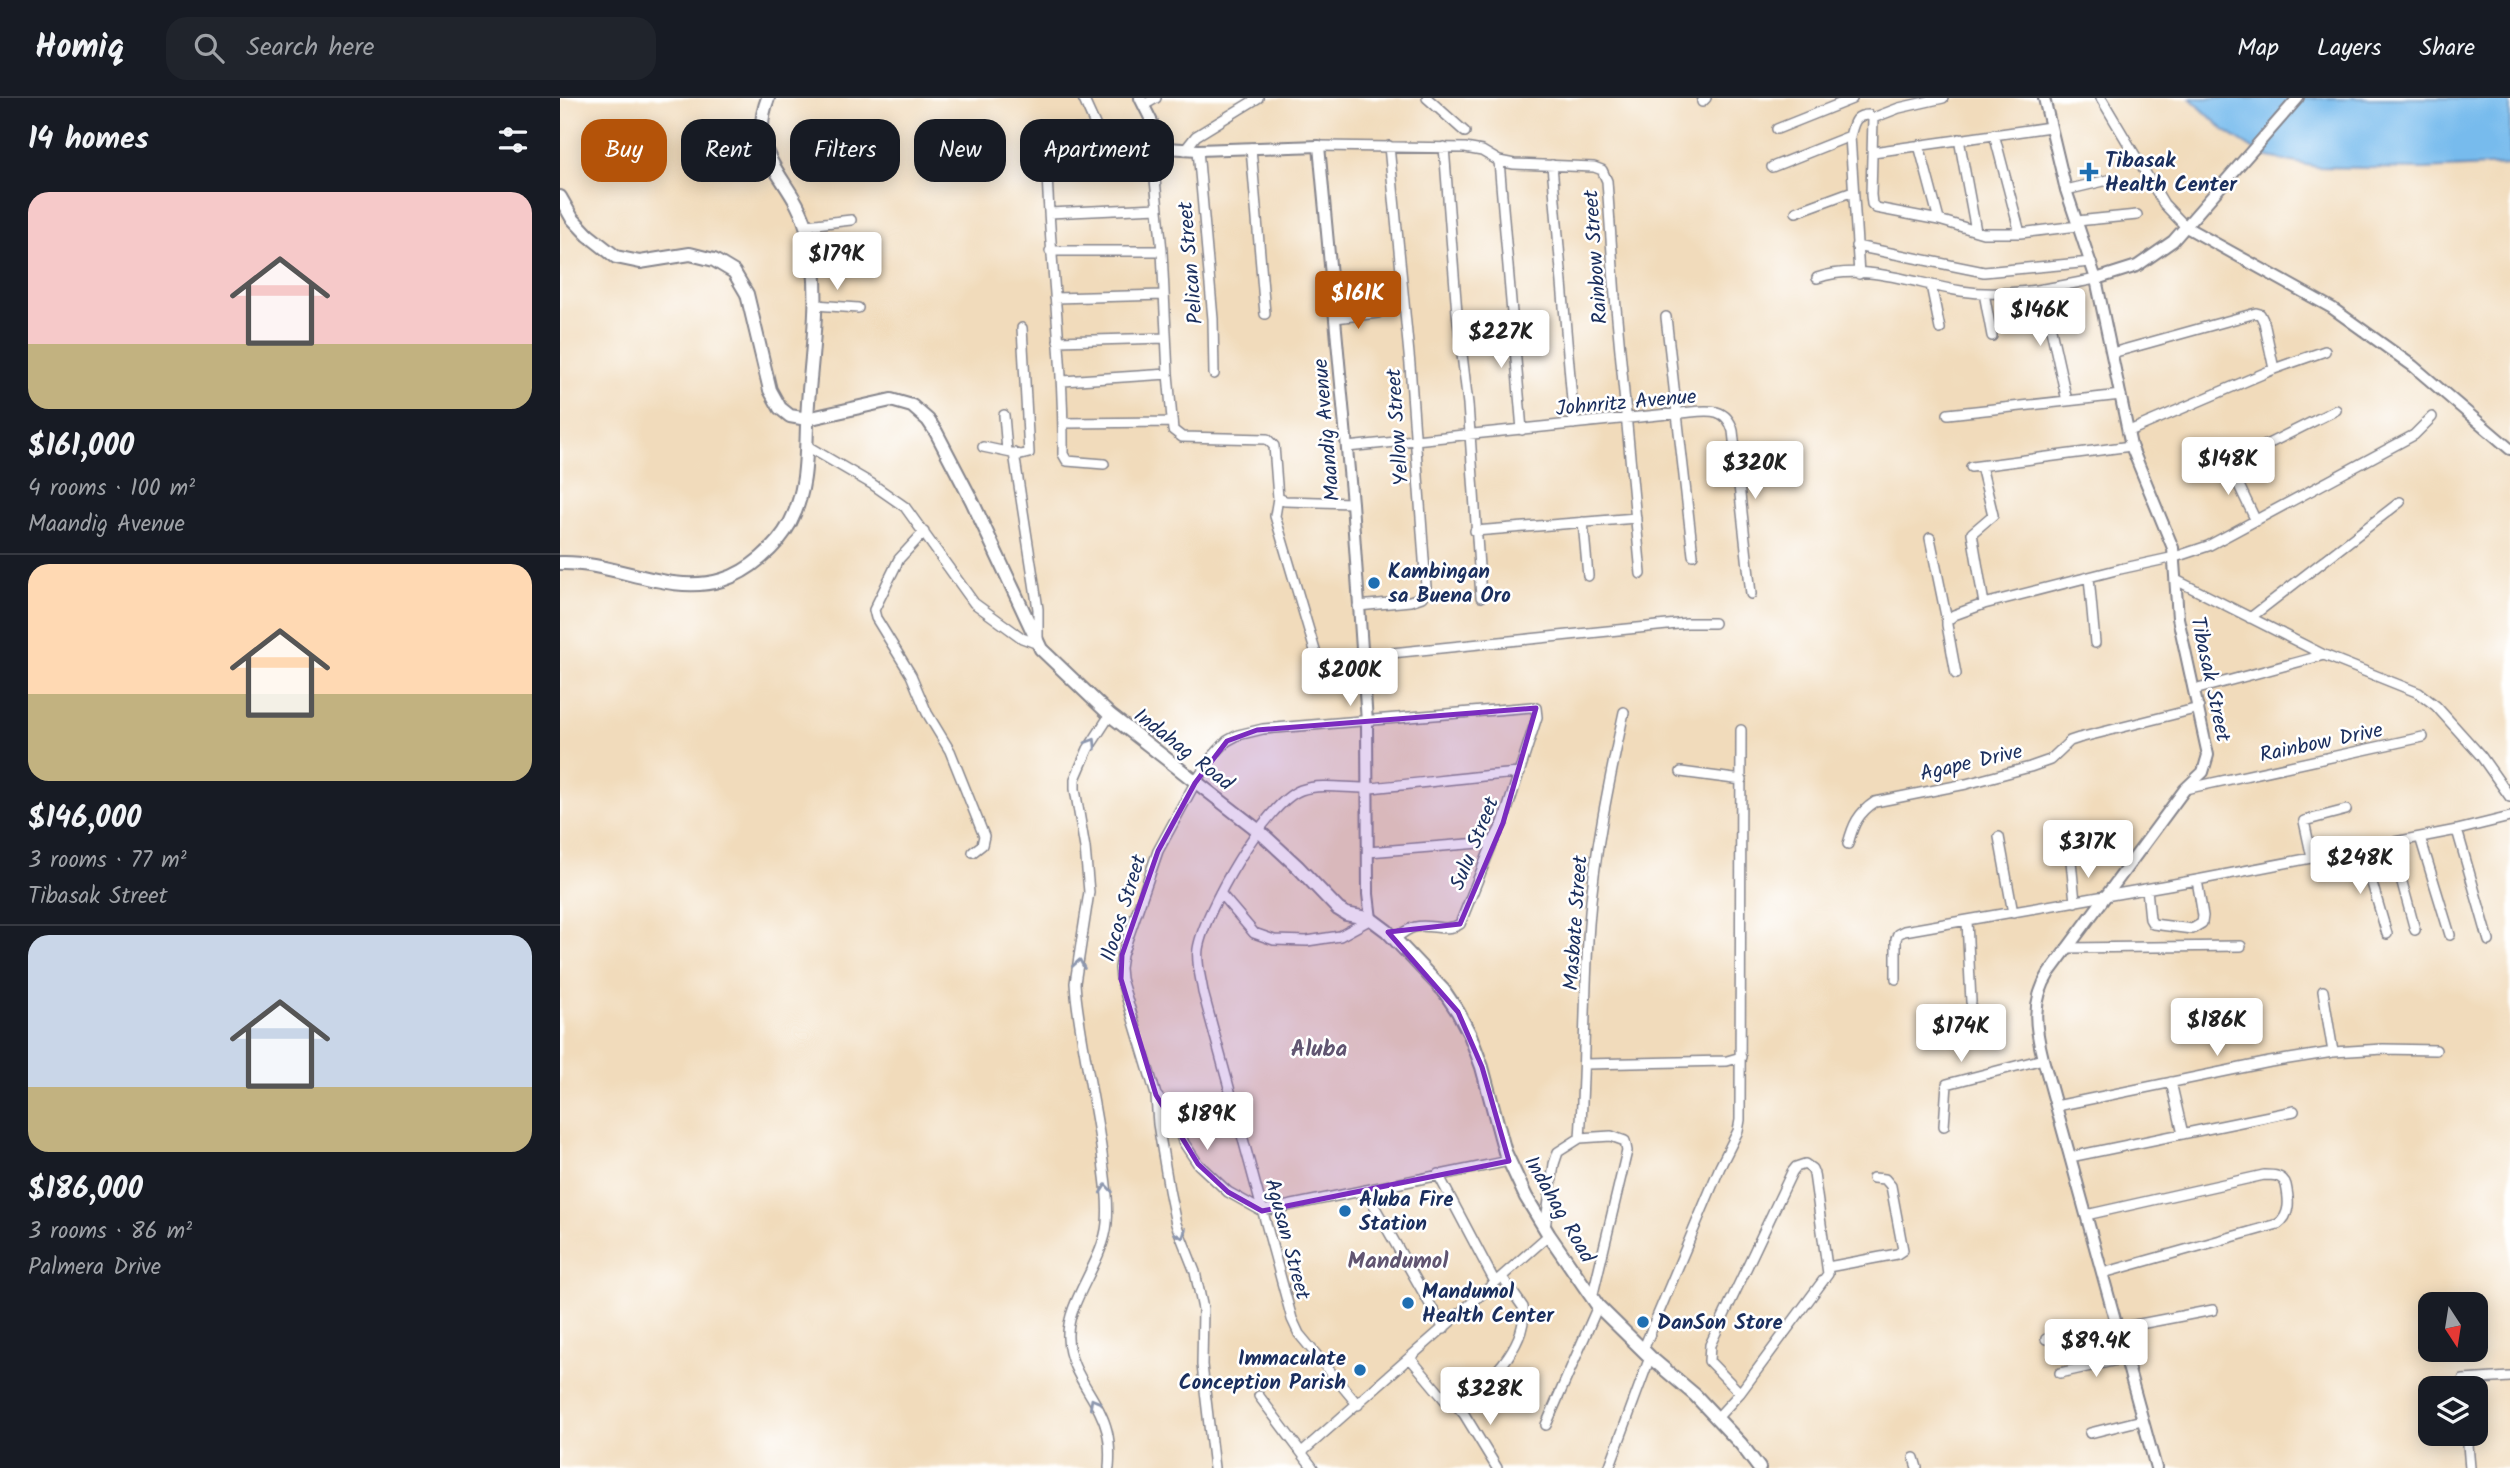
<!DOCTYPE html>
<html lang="en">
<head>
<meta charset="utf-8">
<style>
  :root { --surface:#171b24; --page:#20242c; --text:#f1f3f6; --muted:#9ea1a6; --line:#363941; --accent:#b45309 }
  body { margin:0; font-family:Kalam,sans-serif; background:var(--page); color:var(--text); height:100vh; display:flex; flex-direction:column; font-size:26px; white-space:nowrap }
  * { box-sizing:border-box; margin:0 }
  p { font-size:23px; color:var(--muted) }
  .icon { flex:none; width:38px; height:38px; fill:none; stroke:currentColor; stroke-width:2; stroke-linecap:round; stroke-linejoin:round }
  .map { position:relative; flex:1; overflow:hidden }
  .side { display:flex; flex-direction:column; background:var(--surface); width:560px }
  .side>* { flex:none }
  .hud { position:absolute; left:21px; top:21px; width:665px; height:63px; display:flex; gap:14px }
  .needle { width:46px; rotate:168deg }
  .fabs { position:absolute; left:1858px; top:1194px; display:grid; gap:14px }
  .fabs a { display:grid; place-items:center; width:70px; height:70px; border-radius:14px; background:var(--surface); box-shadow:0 4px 18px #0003; font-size:35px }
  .price { position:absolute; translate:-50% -60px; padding:0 16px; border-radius:7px; background:#fff; color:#222; font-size:23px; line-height:46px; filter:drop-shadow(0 2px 4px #0008) }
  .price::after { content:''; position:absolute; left:50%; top:42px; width:21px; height:16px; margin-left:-10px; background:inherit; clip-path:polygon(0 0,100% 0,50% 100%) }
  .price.on { background:var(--accent); color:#fff }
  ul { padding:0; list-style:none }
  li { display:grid; align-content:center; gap:14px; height:371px; padding:0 28px }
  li+li { border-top:2px solid var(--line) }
  li span { display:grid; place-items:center; height:217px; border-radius:21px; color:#555 }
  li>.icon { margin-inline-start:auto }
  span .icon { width:126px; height:126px; fill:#fffc; stroke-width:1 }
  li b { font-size:30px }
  h2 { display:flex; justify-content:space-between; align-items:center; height:84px; padding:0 28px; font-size:30px }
  .chip { padding:0 24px; border-radius:21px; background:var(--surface); box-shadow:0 4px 18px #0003; font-size:24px; line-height:63px }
  .chip.on { background:var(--accent); color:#fff }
  header { display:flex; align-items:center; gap:42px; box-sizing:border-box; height:98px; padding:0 35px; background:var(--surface); border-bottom:2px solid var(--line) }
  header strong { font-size:33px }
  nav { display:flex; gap:38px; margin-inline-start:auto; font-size:24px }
  .search { width:490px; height:63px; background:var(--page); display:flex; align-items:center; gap:18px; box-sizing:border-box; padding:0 24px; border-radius:21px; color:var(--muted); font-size:26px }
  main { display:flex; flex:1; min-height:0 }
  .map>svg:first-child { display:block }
</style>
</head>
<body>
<header>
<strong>Homiq</strong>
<div class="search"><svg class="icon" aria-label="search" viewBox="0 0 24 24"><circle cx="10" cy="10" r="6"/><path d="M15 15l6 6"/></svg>Search here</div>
<nav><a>Map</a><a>Layers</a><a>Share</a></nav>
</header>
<main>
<section class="side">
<h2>14 homes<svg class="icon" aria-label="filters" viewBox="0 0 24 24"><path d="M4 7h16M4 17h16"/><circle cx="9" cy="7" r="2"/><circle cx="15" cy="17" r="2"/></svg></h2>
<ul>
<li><span style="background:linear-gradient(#f6c9c9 70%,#c2b280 0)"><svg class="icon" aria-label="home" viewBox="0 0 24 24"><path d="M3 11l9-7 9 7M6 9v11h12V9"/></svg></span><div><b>$161,000</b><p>4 rooms · 100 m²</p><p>Maandig Avenue</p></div></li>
<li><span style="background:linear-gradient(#ffd9b3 60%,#c2b280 0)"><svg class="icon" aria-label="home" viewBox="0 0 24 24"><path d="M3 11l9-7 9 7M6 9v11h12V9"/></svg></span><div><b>$146,000</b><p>3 rooms · 77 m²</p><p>Tibasak Street</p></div></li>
<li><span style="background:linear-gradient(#c9d6e8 70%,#c2b280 0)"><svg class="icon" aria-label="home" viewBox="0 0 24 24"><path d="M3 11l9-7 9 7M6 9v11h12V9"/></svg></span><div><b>$186,000</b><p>3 rooms · 86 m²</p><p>Palmera Drive</p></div></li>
</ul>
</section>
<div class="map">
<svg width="1950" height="1370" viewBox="0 0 1950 1370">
  <rect width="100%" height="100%" fill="#fff"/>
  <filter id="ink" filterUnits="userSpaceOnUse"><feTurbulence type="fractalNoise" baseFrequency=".0143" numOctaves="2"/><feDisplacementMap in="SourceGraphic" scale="14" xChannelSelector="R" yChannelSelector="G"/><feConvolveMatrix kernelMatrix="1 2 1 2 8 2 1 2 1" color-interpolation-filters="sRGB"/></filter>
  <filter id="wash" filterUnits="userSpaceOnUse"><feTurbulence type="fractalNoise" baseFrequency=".00686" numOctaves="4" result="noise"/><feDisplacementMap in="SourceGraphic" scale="28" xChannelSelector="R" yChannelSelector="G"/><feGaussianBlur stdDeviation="1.57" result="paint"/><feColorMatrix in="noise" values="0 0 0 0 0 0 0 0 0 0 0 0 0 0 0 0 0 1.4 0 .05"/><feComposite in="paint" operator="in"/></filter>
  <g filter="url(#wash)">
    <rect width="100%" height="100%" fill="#f1dbbb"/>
    <path fill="#77bbed" stroke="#4975a6" stroke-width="2" d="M1630,0H1950V67L1863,71L1757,69L1704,58L1665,33Z"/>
  </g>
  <g filter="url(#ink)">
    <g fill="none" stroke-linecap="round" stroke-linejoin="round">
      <g stroke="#86858c" stroke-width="12">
        <path id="minor" d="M523,0L537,31L552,74
          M867,0L905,34
          M1541,0L1604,106L1626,129
          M1142,4L1146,0
          M584,7L596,0
          M1313,20L1311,97L1312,106L1316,110L1379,122L1423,135H1460L1518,128
          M1217,31L1292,1
          M1434,36L1460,135
          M1290,38L1299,176
          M1399,41L1416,133
          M1359,47L1379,122
          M604,48L596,53L594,71L602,153L608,276L613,332L622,339L707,341L714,348L718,400L725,403L792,405
          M759,48L905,50L922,53L939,63L954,66L1034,69L1042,72L1047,83L1055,199L1081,476
          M884,49L897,215L908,306L921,499
          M691,50L705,216
          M625,52L636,38L698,0
          M638,52L653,221L654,276
          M1313,54L1490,29
          M939,63L962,332
          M992,67L1014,326
          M1212,69L1290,38C1294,25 1294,17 1309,17L1313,20L1339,10L1383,0
          M487,73L484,36L486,33L537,31
          M1506,92L1548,82
          M1236,114L1293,93
          M489,115L598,110
          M1517,123L1577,117
          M247,127L291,122
          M1296,148L1424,174L1531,164
          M490,153H602
          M1257,180C1303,164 1356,186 1401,193C1446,200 1492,190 1536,181
          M1371,187L1380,231
          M1482,191L1507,303
          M1424,195L1432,238
          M495,200L604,197
          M255,207L298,210
          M1106,219L1133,457
          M775,220L818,215
          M498,243L606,240
          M1552,255L1696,215L1700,216L1704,224L1714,271
          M503,283L608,276
          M1388,316L1561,297
          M444,317L447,353
          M503,325L612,324
          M1567,334L1714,271L1765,253
          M247,348L312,386L345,409L414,505L462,540L478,546V511L454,355
          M423,349L461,357L469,355L462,230
          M787,349L1118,315C1141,314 1166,305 1173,333L1191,496
          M544,366L507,363L503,356C504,261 490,167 487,73L552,74L594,71
          M1421,368L1433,417L1412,435L1424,506
          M1411,369L1571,348
          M718,400L715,418L756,556L760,560L802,558L1127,525H1154
          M1696,423L1674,377L1672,367L1678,361L1776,312
          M1023,424L1028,478
          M915,433L1076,420
          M364,434L339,461L314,512L316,520L351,577L367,615L390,653L424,738L422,747L413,754
          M1370,440L1387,523
          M1529,479L1535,545
          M1616,482L1764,557L1859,595L1876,608L1921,658L1950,699
          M798,508L850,503L862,499L866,489L850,267L829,48
          M1690,520L1840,404
          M1396,576L1387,527V523L1394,517L1424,506L1560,471L1615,459L1648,448L1854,337L1872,319
          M1634,592L1764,557
          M1121,674L1182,682
          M1625,691L1863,639
          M1897,732L1929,843
          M1439,739L1453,815
          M1860,739L1890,837
          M1831,744L1855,832
          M1288,746C1293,727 1298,715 1315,704L1406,686L1470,669L1490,662L1510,643L1519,640L1639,610
          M1802,751L1827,836
          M808,754L933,744
          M1752,760L1744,723L1786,712
          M1511,763L1515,804
          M1587,791L1590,821L1593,826L1632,831L1642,825L1643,818L1637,782
          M660,795L694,835L714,842L747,843L780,838L811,821
          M1407,823L1411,904
          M835,841C841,836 847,831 855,829C870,825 886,835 900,826L933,744L943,725L977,619L976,610L972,609L703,631L678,637L667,643L652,659L635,685L598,753L562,857L560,870L561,881L596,997L611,1015L624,1045L638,1066L668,1094L702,1113L949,1063
          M1507,850L1681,848
          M1336,881V841L1338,836L1344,833L1637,782L1897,732L1950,719
          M1763,893L1773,954
          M1025,966L1167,963L1181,959
          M1611,984L1623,1036
          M596,999L598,1026L609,1092L616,1126L635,1174L643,1211L642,1267L654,1370
          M1496,1008L1710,964L1773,954L1823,951L1876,952
          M1384,1028L1387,986L1483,961
          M1020,1040C1025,969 1024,897 1029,826C1034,755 1049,684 1064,614
          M1510,1059L1734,1013
          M1245,1066L1252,1071L1254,1076L1268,1176L1180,1295L1149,1263L1150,1247L1232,1074L1236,1069Z
          M878,1076L935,1184
          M805,1092L884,1231
          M1526,1117L1704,1077C1713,1077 1723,1077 1726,1087C1729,1101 1731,1117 1718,1126L1543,1175
          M985,1130L994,1066L998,1054L1020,1040L1051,1038L1065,1043L1067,1053L1032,1200
          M1268,1169L1337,1156L1343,1152L1331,1088L1325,1081L1313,1080
          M1486,1241L1527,1232L1559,1230L1653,1212
          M1083,1252L1160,1069L1178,1033L1180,1022L1181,632
          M850,1260L885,1302L896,1307L904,1316L937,1370
          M1500,1275L1566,1260
          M1903,1290V1282L1950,1279
          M699,1298L753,1370
          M798,1307L739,1236L732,1221L643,894C641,880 636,865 638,851C644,814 706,704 741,692C763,685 788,691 810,690C860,686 910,678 960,675
          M896,1307C926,1291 969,1245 963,1209L942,1179
          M1157,1320L1180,1295
          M986,1327L1038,1208
          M1530,1335L1582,1322
          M1907,1335L1910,1370
          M742,1354L989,1137
          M1354,1360L1357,1370
          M549,1370C550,1358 550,1345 547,1333C539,1300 509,1276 508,1240C506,1204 544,1163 547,1125C549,1102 545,1079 542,1056C535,1003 522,951 516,898L515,885L529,794L525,750L515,691V681L528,651L550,617
          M1049,1370L1090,1259"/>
      </g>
      <g stroke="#86858c" stroke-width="14">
        <path id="tertiary" d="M580,0L602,44L607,50L638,52L759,48L792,405L807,624L808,796L811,821
          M1484,0L1506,92L1536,181L1571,348L1613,450L1618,520L1648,657L1643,674L1625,691L1489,875C1471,904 1475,929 1483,961L1596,1370
          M1626,129L1772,210L1853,268L1950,351
          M1536,181L1577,168L1613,143L1738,0"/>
      </g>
      <g stroke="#86858c" stroke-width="16">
        <path id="secondary" d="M0,99L12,120L28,137L56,159L80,164L130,156L154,162L174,174L187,196L210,292L220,310L230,318L247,321L331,302L352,308L368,322L376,334L412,403L481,551L550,617L699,733L738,769L778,811L786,816L811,821L827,833L884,893L898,914L910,937L922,969L945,1054L966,1099L989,1137L1038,1208L1090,1259L1135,1297L1181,1346L1199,1370
          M0,465C54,463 108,498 162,482C189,474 217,449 230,425C250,387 245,346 248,305C252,249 263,186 247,131C233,80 185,59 208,0"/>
      </g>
      <use href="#minor" stroke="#fff" stroke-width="9"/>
      <use href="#tertiary" stroke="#fff" stroke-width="10"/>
      <use href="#secondary" stroke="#fff" stroke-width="12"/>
    </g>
    <defs><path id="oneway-chevron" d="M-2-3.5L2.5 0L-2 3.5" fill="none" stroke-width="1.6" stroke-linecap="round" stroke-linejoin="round" transform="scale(1.75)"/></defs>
    <g stroke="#8d97ae">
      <use href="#oneway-chevron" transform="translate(532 645) rotate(-58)"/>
      <use href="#oneway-chevron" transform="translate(519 866) rotate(-80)"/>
      <use href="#oneway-chevron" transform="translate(546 1091) rotate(-95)"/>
      <use href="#oneway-chevron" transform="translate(621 1136) rotate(69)"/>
      <use href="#oneway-chevron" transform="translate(534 1305) rotate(-119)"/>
    </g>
  </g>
  <path fill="#7b2cbf" fill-opacity="0.2" stroke="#7b2cbf" stroke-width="5" stroke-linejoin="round" d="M976,610L943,725L900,826L828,834L898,914L922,969L949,1063L702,1113L668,1094L638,1066L596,997L561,881L562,857L598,753L635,685L667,643L697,632Z"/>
  <g fill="#1f6fb2" stroke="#fff" stroke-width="2.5">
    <path d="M1525.5 63.5h7v7h7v7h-7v7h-7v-7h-7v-7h7z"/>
    <circle cx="814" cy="485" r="7"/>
    <circle cx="785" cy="1113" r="7"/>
    <circle cx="848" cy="1205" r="7"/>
    <circle cx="1083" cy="1224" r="7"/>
    <circle cx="800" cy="1272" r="7"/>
  </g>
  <g text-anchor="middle" stroke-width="5" stroke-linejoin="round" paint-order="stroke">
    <g font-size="21" font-weight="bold" fill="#1b2f5e" stroke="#fff" text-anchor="start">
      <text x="1545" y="69">Tibasak<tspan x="1545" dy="24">Health Center</tspan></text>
      <text x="828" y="480">Kambingan<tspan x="828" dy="24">sa Buena Oro</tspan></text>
      <text x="799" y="1108">Aluba Fire<tspan x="799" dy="24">Station</tspan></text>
      <text x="862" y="1200">Mandumol<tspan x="862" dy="24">Health Center</tspan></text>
      <text x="1097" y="1231">DanSon Store</text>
      <text x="786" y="1267" text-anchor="end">Immaculate<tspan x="786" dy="24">Conception Parish</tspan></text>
    </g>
    <g font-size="21" fill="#1b2f5e" stroke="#fff">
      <text transform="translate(1035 159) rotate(-94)" y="7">Rainbow Street</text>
      <text transform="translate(630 165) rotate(-95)" y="7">Pelican Street</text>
      <text transform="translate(1066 304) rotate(-5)" y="7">Johnritz Avenue</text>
      <text transform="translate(837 329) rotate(-94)" y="7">Yellow Street</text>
      <text transform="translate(766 332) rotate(-95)" y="7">Maandig Avenue</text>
      <text transform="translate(1651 581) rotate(78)" y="7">Tibasak Street</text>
      <text transform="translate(1761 644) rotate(-12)" y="7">Rainbow Drive</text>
      <text transform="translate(624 651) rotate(38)" y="7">Indahag Road</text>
      <text transform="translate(1411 664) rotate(-13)" y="7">Agape Drive</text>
      <text transform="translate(914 745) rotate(-68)" y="7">Sulu Street</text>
      <text transform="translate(563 810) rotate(-73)" y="7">Ilocos Street</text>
      <text transform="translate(1015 825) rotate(-86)" y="7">Masbate Street</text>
      <text transform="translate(1000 1111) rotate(60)" y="7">Indahag Road</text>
      <text transform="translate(728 1141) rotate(75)" y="7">Agusan Street</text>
    </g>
    <g font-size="23" font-weight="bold" fill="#615571" stroke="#fff">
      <text x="759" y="958">Aluba</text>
      <text x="838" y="1170">Mandumol</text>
    </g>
  </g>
</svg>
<div class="fabs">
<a><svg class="needle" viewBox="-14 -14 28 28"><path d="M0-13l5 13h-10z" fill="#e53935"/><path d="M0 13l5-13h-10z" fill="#9ea1a6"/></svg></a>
<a><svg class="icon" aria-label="layers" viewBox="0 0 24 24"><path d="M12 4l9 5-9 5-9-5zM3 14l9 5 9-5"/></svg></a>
</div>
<b class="price" style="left:277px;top:194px">$179K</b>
<b class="price on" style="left:798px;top:233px">$161K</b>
<b class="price" style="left:1480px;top:250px">$146K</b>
<b class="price" style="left:941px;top:272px">$227K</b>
<b class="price" style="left:1668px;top:399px">$148K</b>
<b class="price" style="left:1195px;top:403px">$320K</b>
<b class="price" style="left:790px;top:610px">$200K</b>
<b class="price" style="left:1528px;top:782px">$317K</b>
<b class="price" style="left:1800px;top:798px">$248K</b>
<b class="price" style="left:1657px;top:960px">$186K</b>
<b class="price" style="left:1401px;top:966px">$174K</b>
<b class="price" style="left:647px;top:1054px">$189K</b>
<b class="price" style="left:1536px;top:1281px">$89.4K</b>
<b class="price" style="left:930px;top:1329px">$328K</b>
<div class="hud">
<a class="chip on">Buy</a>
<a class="chip">Rent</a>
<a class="chip">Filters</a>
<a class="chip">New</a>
<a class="chip">Apartment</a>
</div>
</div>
</main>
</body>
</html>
